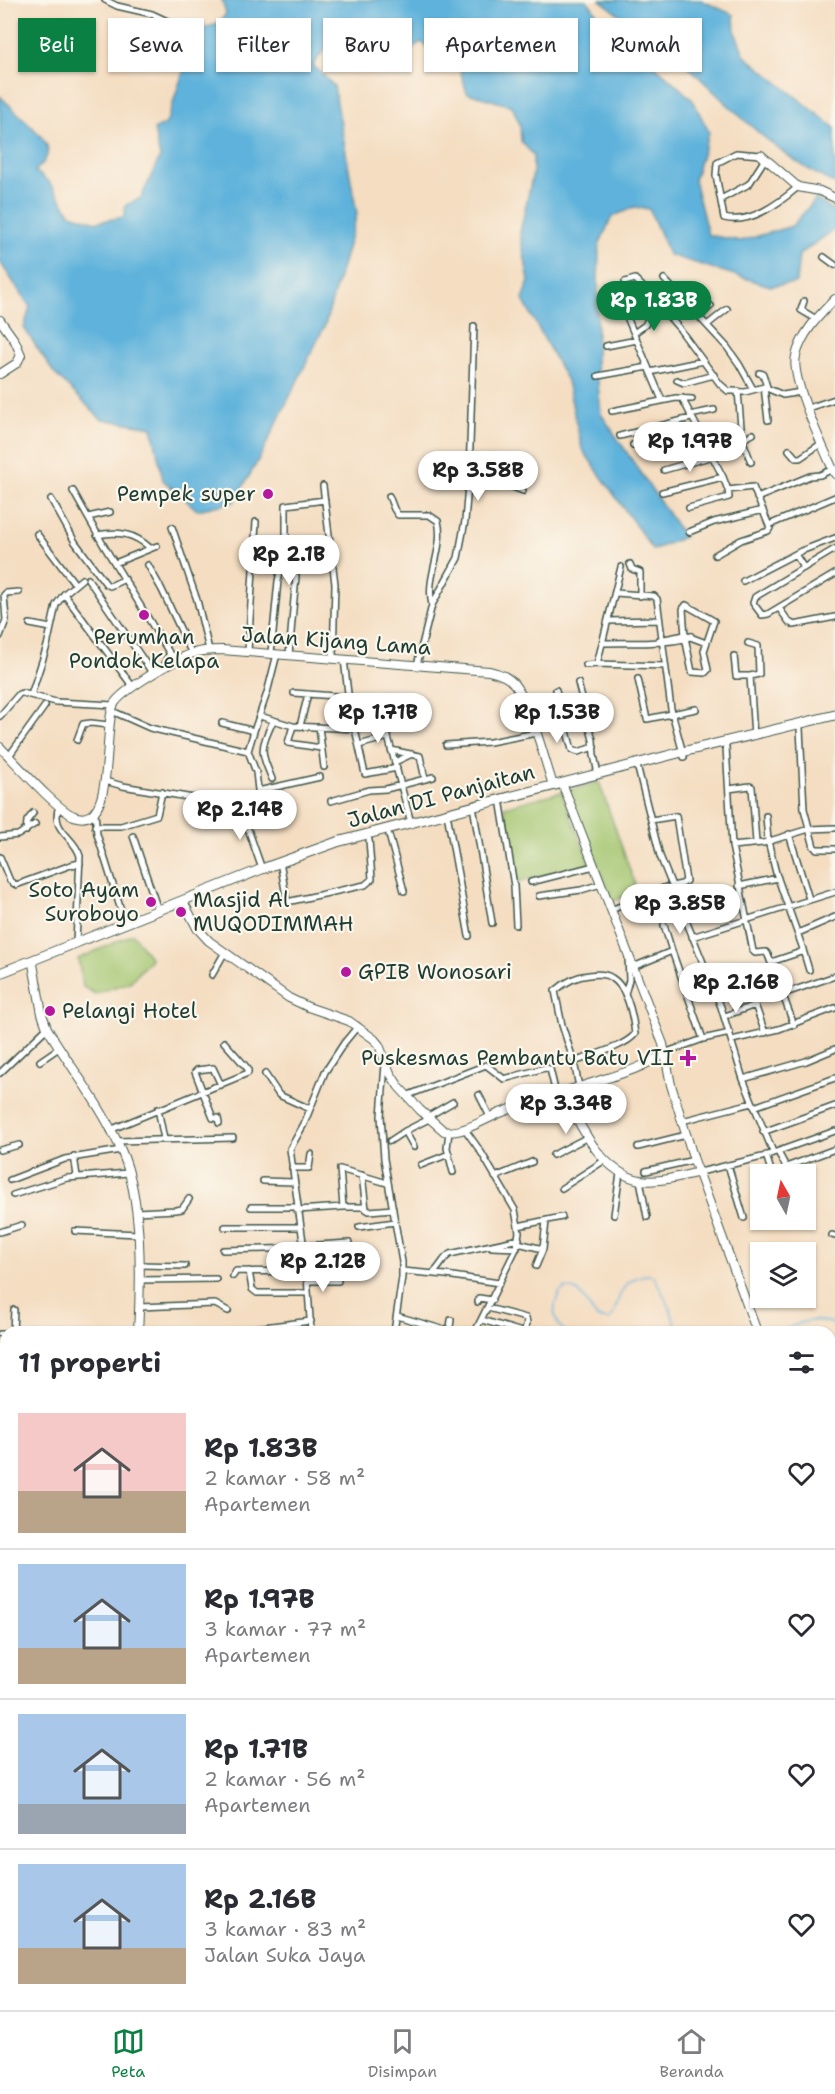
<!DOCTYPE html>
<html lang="id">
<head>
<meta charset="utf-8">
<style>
  :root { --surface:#fff; --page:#f7f7f7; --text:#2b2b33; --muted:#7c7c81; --line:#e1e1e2; --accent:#0b8043 }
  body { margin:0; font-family:"Shantell Sans",sans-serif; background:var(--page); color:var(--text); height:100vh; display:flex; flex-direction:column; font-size:22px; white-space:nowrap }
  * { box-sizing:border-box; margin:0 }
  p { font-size:20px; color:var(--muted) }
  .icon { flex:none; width:33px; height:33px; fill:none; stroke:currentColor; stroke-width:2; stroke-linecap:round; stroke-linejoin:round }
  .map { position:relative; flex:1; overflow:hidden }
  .panel { position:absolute; left:0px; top:1326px; width:836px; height:684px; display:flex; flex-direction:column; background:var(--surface); border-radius:18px 18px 0 0; box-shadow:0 2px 4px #0004 }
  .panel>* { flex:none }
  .top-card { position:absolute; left:18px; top:18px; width:800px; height:54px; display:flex; gap:12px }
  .needle { width:39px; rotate:351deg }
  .buttons { position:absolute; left:750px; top:1164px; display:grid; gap:12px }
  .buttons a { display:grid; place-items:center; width:66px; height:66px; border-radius:0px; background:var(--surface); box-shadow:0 2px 4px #0004; font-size:30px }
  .price { position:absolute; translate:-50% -51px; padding:0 14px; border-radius:21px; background:#fff; color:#222; font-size:20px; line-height:39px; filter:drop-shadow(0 2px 3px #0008) }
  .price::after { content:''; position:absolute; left:50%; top:36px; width:18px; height:14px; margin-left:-9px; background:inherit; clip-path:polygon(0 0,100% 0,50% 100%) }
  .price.current { background:var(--accent); color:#fff }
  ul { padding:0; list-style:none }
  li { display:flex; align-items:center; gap:18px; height:150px; padding:0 18px }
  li+li { border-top:2px solid var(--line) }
  li span { display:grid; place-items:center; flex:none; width:168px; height:120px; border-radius:0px; color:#555 }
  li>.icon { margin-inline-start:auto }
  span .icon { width:72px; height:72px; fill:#fffc; stroke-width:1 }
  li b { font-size:26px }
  h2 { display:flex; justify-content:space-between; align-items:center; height:72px; padding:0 18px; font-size:26px }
  .pill { padding:0 21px; border-radius:0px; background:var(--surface); box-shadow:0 2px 4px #0004; font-size:21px; line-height:54px }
  .pill.current { background:var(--accent); color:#fff }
  .dock { display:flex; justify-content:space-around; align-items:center; height:84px; border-top:2px solid var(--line); background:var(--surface); font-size:16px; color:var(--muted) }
  .dock a { display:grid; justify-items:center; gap:3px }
  .dock .current { color:var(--accent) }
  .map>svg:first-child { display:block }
</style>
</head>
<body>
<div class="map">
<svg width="835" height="2010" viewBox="0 0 835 2010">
  <rect width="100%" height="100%" fill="#fbf7ec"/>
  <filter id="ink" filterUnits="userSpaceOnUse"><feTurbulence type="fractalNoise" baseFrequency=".0167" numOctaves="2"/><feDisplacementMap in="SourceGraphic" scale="12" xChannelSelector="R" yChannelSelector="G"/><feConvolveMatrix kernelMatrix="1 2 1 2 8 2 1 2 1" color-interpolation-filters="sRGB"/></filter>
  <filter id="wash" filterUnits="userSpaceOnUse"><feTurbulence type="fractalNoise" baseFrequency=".008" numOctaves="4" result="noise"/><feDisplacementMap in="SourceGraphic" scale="24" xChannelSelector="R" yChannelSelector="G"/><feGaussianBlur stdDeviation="1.35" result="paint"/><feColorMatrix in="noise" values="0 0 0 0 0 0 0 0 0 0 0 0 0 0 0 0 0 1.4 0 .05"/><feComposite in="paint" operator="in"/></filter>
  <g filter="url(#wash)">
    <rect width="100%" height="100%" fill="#f4ddc1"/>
    <path fill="#a2c46d" stroke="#608050" stroke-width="1.5" d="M599,782L637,890L612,902L568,791Z
      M561,792L590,864L517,882L504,807Z
      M133,934L151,959L130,982L95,994L83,987L78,959Z"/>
    <path fill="#5fb2db" stroke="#3f7888" stroke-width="1.5" d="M222,0H587L598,15L692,99L709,132L694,180L708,235L741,241L792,226L816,199L835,212V229L799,255L796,283L770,286L669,255L649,209L634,207L612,217L599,245L596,363L601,414L684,537L653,550L582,449L567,381L523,300L529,281L520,233L533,173V155L521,141L520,125L512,106L467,93L460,70L421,42L408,52L370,31L328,45L313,65L334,86L357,214L325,325L258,461L234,502L197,510L163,480L152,427L101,419L54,373L24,328L30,307L0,262V96C10,107 44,135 47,146C50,157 42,165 35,171L49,182L71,214L97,222L124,217L126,205L141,198L160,157L154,130L166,124L197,30L217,24L226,14Z
      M600,0H701L734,15L735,32L745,56L835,128V184C774,155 726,102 677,56V44L660,28L632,24Z
      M1,1926L6,1930V1968L0,1961Z
      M33,2004H106L105,2010H39Z"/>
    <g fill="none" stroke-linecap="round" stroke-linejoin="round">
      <path stroke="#5fb2db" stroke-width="1.5" d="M565,1332C552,1319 552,1308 560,1292L566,1288L578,1291L597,1318L609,1320C616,1314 616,1302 621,1293C627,1281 641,1272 654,1276L670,1308L678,1332
        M782,1332C801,1320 815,1318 835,1324"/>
    </g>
  </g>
  <g filter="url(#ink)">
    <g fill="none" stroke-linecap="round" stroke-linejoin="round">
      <g stroke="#3f5549" stroke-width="8">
        <path id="street" d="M105,0L117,6L152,14L180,27L199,25
          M761,155L736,153L717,163L716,175L724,218C750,225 779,203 798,187
          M721,199L749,184L765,159
          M824,257L835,265
          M664,279L727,347L739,364L753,389
          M625,282L635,279L641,285L678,327L720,384L728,391H733L745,392L764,387L783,395L801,392
          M804,301L801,310L816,319
          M624,310L662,400
          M626,315L639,306L635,298
          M699,316L711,306
          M707,325L727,309
          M634,333L645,325L650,315L663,309
          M606,346L637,340
          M650,372L703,361
          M759,373L763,374L767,387
          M598,376L648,367
          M677,380L684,383L714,375
          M764,387L768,420
          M738,391L742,439L751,462
          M682,398L723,477L728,490L753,487L770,528L768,531L741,540L715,555
          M808,408L835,399
          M612,411L676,398L692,399
          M690,415L714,410
          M620,436L691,418
          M633,445L697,429
          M789,450L796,458H800L822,443
          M712,455L753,434
          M664,470L713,456
          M469,474L500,482L523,491
          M323,486L335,584L333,659
          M73,491L104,546L170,654
          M662,492L723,477
          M389,496L394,509L398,515H429L438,521C445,549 425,577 432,605
          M757,498L810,476L820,475L833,469
          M51,499L75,542L106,584L110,586L125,579
          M689,508L729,497L728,490
          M88,517L110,512
          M769,525L835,497
          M172,527L197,600L209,650
          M689,532L714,522L763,510
          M37,534L75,584
          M97,535C118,531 134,533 150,548
          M835,549L755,597L753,603L762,615L768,614L835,574
          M795,554L804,568
          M115,563L157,546
          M630,564L632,569L640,572V596
          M148,565L162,590L192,654
          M621,567L597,664L665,666
          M88,579L153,674
          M743,581L801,551L835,538
          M616,593L654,596L657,599L671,709L684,757
          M64,594L133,687
          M686,605L714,621L704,651L708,670L705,673L692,672L685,637L683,609Z
          M779,608L789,622L794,625L835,617
          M608,621L659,620
          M30,624L51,628
          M0,636L6,620L4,595L6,593L19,592
          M659,640L685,635L706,643
          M603,643C623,642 676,645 691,636
          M748,643L758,646L759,674L750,676L754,736
          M248,651L256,522
          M271,653L278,581L286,547V505L325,500
          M289,655L296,576
          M734,656L736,676H750
          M344,659L349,702L365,774L397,768
          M417,665L432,605L458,558L465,521L469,474L474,326
          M586,665L597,664
          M165,666L166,660L170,654L181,658
          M638,679L647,719L696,709
          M578,683L593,740L594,755L598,774
          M556,690L572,750L578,752L594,747
          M22,693L56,702L114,705
          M294,693L348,697
          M31,695L47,646L56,605L64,594L82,579
          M349,702L375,700L379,703L411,823
          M352,714L380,706
          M0,716L19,694
          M263,717L293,726L356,729
          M222,723L254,731L248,751
          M293,726L288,743L321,748
          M300,726L308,694
          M319,727L324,767
          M800,728L804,809L814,847L817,849H835
          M254,731L267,693L277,654
          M77,740L83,724L91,723L109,725
          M359,745L388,737
          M446,745L490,742L536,733
          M726,747L732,846L753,951L755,953L766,952L768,955L794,1025
          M391,750L420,756L425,779
          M9,756L45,706
          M395,762L412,754
          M638,769L660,856L721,1007L743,1079L773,1152
          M272,779C260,750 260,750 273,721
          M105,781L123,786L240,806L255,805L259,799L256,772L248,751L150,728L112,711
          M729,789L750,786L752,787L756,843
          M258,791L320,777
          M331,801L369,790L386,789L433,777
          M501,805L514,886L516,925
          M59,806C50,832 74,835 80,856L76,943
          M240,806L262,869
          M474,812L492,923
          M95,813L97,834L125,923
          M766,816L768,841L776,873L803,949L801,952L771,962
          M448,819L469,936
          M651,820L676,816L686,881L682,884L672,886
          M95,826H121L157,815L162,792
          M26,831L27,821L33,813
          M789,834L809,899
          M389,835L404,891
          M133,836L158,910
          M0,837L18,835L35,824
          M732,846L763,843L809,829L835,828
          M0,857L10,881L16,885L71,865L80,863
          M281,867L287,902L365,885L372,879L369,840
          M531,882L594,866
          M739,886L778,878
          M539,896L581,890L601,884
          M611,910L666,887
          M664,925L672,951
          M798,933L835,917
          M692,937L835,892
          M803,950L809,970
          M633,967L672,951L703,1039
          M744,973L765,1033
          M212,975L225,952
          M625,994L629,980L628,957
          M783,994L835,976
          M725,1016L755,1005
          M732,1040L779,1029L835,1008
          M664,1053L703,1039L730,1033
          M40,1061L59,1048
          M574,1062L562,1025L555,991C564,983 576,976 589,975C596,974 606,974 612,978C628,988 633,1017 635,1034C625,1047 589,1056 574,1062L579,1087
          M385,1064L381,1116L384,1159L402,1262V1277L394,1332
          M0,1073L47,1028
          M265,1074L279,1095L310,1109
          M743,1079L806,1061L835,1049
          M479,1095L490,1117
          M406,1096L486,1065L504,1079L545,1068L550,1069L556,1094
          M754,1107L835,1078
          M158,1109L164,1139
          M427,1117L453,1102
          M682,1121L752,1103
          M219,1123L218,1118H213L195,1072L197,1070L213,1068L221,1085
          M464,1128L481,1152L515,1210L519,1232L516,1249L475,1332
          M110,1130L248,1073V1069L224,1042
          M405,1131L414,1147
          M449,1132L447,1148L453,1172
          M763,1132L835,1106
          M117,1141L233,1138
          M390,1141L405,1131L429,1119
          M638,1147L686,1135
          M0,1150L19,1145
          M778,1152L786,1167L835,1149
          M553,1155L588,1137
          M766,1155L772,1174
          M74,1156L77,1176
          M421,1165L449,1154
          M728,1165L744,1218
          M292,1168H309L311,1154
          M646,1171L694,1160
          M700,1172L762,1157L835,1131
          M362,1175L366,1209
          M495,1177L532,1162
          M10,1180L65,1159L121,1150
          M640,1180L647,1217
          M263,1181L294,1182
          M562,1188L605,1160
          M13,1195L67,1178L128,1173
          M251,1207H296
          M343,1207H363L369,1211L393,1209
          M297,1210L343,1207L340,1169L387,1183
          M136,1212L176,1210L182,1209L189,1199
          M614,1215L620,1173
          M518,1226L562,1217
          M225,1227H300
          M359,1227L395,1222
          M75,1231L138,1234
          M0,1232L22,1225
          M832,1235L835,1236
          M518,1243L543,1249L546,1221
          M303,1246L349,1243
          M492,1247L517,1248
          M223,1250L303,1248
          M139,1265L185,1266
          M536,1266L543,1249
          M249,1271L252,1289L257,1293H308
          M402,1271L446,1275L499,1283
          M433,1273C440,1268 443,1258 450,1254L519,1239
          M233,1276L236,1271L306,1272
          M140,1280L216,1279
          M307,1281H338
          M478,1302L479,1298L492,1300
          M139,1307L215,1304L228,1311
          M488,1308L526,1318L527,1323L524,1332
          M397,1316L445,1330L450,1327L451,1320
          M482,1320L522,1332
          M248,1329L311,1321
          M13,1332L14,1310
          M311,1332L306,1263L290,1149L304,1124L325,1072L344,1043L358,1026
          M0,1334L6,1335
          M830,1367L835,1380
          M0,1372L6,1373
          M0,1399L6,1400
          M830,1401L835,1399
          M830,1529L835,1528
          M830,1589L835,1588
          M830,1631L835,1641
          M830,1675L835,1672
          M830,1687L835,1697
          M830,1723L835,1733
          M830,1890L835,1885
          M830,1984H835
          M830,2003H835
          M429,2004L439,2010
          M468,2004L471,2010
          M581,2004L584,2010
          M696,2004L699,2010
          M808,2004V2010
          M748,2010L749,2004
          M776,2010H777"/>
      </g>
      <g stroke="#3f5549" stroke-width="10">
        <path id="secondary" d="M761,155L798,187L820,191L835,198
          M835,299C819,316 802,332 796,356C790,379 824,449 835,474
          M0,320L15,341L21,355L17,363L0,374
          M564,788L663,1044L671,1085L694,1160L757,1332
          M185,905L197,928L209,941L289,998L308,1007L349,1021L374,1039L379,1045L390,1073L399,1087L420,1110L444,1131C461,1135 485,1119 500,1113C533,1100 568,1091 601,1080C624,1073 645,1067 664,1053
          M33,964L42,1014L47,1028C71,1068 102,1106 121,1150C143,1199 141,1279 138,1332
          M563,1092C580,1125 600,1172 640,1180C659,1183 681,1176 700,1172
          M830,1417L835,1415
          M0,1536L6,1539
          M830,1917L835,1928"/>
      </g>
      <g stroke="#3f5549" stroke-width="10">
        <path id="primary" d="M0,747C16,763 56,809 74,816C117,832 102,728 114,704C122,690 174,660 191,654C201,650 212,650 222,650L489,671C498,673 508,676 514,684C531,704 544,759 553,785
          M830,1458L835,1450
          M516,2010L518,2004"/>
      </g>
      <g stroke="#3f5549" stroke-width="11">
        <path id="highway" d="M0,973L262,869L337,842L682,752L835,715
          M0,1866L6,1875
          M58,2004L60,2010"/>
      </g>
      <use href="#street" stroke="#fff" stroke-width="5"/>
      <use href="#secondary" stroke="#fff" stroke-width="8"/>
      <use href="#primary" stroke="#fff" stroke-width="8"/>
      <use href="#highway" stroke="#fff" stroke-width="9"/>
    </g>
  </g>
  <g fill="#b5179e" stroke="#fbf7ec" stroke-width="2">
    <circle cx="268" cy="494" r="6"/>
    <circle cx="144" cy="615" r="6"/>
    <circle cx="151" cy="902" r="6"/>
    <circle cx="181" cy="912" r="6"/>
    <circle cx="346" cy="972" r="6"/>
    <circle cx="50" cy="1011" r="6"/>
    <path d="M685 1049h6v6h6v6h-6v6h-6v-6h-6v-6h6z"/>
  </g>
  <g text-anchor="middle" stroke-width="4.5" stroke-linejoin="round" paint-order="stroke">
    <g font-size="21" fill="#1f3d34" stroke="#fbf7ec" text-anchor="end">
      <text x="256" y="501">Pempek super</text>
      <text x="144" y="644" text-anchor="middle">Perumhan<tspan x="144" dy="24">Pondok Kelapa</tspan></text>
      <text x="139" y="897">Soto Ayam<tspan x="139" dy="24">Suroboyo</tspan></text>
      <text x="193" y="907" text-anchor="start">Masjid Al<tspan x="193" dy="24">MUQODIMMAH</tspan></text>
      <text x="358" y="979" text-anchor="start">GPIB Wonosari</text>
      <text x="62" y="1018" text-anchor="start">Pelangi Hotel</text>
      <text x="674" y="1065">Puskesmas Pembantu Batu VII</text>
    </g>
    <g font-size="21" fill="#1f3d34" stroke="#fbf7ec">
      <text transform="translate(336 641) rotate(4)" y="7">Jalan Kijang Lama</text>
      <text transform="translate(441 796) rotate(-15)" y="7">Jalan DI Panjaitan</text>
    </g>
  </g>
</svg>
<div class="buttons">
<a><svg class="needle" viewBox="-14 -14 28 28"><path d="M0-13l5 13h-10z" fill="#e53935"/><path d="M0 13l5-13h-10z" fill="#7c7c81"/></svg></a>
<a><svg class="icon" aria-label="layers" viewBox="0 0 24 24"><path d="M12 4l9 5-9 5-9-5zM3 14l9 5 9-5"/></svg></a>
</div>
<b class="price current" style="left:654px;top:332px">Rp 1.83B</b>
<b class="price" style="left:690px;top:473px">Rp 1.97B</b>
<b class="price" style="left:478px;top:502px">Rp 3.58B</b>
<b class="price" style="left:289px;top:586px">Rp 2.1B</b>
<b class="price" style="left:378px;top:744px">Rp 1.71B</b>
<b class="price" style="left:557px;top:744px">Rp 1.53B</b>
<b class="price" style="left:240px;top:841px">Rp 2.14B</b>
<b class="price" style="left:680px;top:935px">Rp 3.85B</b>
<b class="price" style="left:736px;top:1014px">Rp 2.16B</b>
<b class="price" style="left:566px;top:1135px">Rp 3.34B</b>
<b class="price" style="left:323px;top:1293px">Rp 2.12B</b>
<div class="top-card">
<a class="pill current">Beli</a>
<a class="pill">Sewa</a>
<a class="pill">Filter</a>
<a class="pill">Baru</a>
<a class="pill">Apartemen</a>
<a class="pill">Rumah</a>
</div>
<section class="panel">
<h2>11 properti<svg class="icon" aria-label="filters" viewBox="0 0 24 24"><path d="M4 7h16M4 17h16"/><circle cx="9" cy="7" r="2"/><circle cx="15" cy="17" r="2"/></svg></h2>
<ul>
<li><span style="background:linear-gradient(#f6c9c9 65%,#b9a48a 0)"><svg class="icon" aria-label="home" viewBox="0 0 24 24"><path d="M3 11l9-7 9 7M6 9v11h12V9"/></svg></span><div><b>Rp 1.83B</b><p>2 kamar · 58 m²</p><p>Apartemen</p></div><svg class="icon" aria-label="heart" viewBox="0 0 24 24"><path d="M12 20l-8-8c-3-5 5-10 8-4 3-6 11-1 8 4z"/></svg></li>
<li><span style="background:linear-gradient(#a9c7e8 70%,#b9a48a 0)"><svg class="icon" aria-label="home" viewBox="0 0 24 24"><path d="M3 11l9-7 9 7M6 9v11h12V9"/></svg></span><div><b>Rp 1.97B</b><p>3 kamar · 77 m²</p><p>Apartemen</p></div><svg class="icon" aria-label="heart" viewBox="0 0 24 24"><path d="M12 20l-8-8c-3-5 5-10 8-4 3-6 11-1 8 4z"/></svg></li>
<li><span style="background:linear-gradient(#a9c7e8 75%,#9aa5b1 0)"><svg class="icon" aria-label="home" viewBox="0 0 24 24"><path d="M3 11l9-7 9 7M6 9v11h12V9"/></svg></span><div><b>Rp 1.71B</b><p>2 kamar · 56 m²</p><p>Apartemen</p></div><svg class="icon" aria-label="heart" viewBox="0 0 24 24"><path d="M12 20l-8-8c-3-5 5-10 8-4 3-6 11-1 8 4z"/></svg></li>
<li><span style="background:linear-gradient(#a9c7e8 70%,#b9a48a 0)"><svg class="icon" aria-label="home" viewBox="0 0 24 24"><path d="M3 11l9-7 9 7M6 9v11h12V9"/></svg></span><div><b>Rp 2.16B</b><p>3 kamar · 83 m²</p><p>Jalan Suka Jaya</p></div><svg class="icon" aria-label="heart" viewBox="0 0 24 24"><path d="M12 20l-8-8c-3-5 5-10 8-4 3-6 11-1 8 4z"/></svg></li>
</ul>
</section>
</div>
<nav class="dock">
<a class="current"><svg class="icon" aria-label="map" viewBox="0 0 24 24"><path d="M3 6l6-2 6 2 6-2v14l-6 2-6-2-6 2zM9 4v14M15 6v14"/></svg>Peta</a>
<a><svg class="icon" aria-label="saved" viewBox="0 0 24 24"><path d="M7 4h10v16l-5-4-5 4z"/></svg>Disimpan</a>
<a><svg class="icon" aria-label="home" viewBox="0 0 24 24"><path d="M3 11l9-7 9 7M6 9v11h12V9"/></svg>Beranda</a>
</nav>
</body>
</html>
